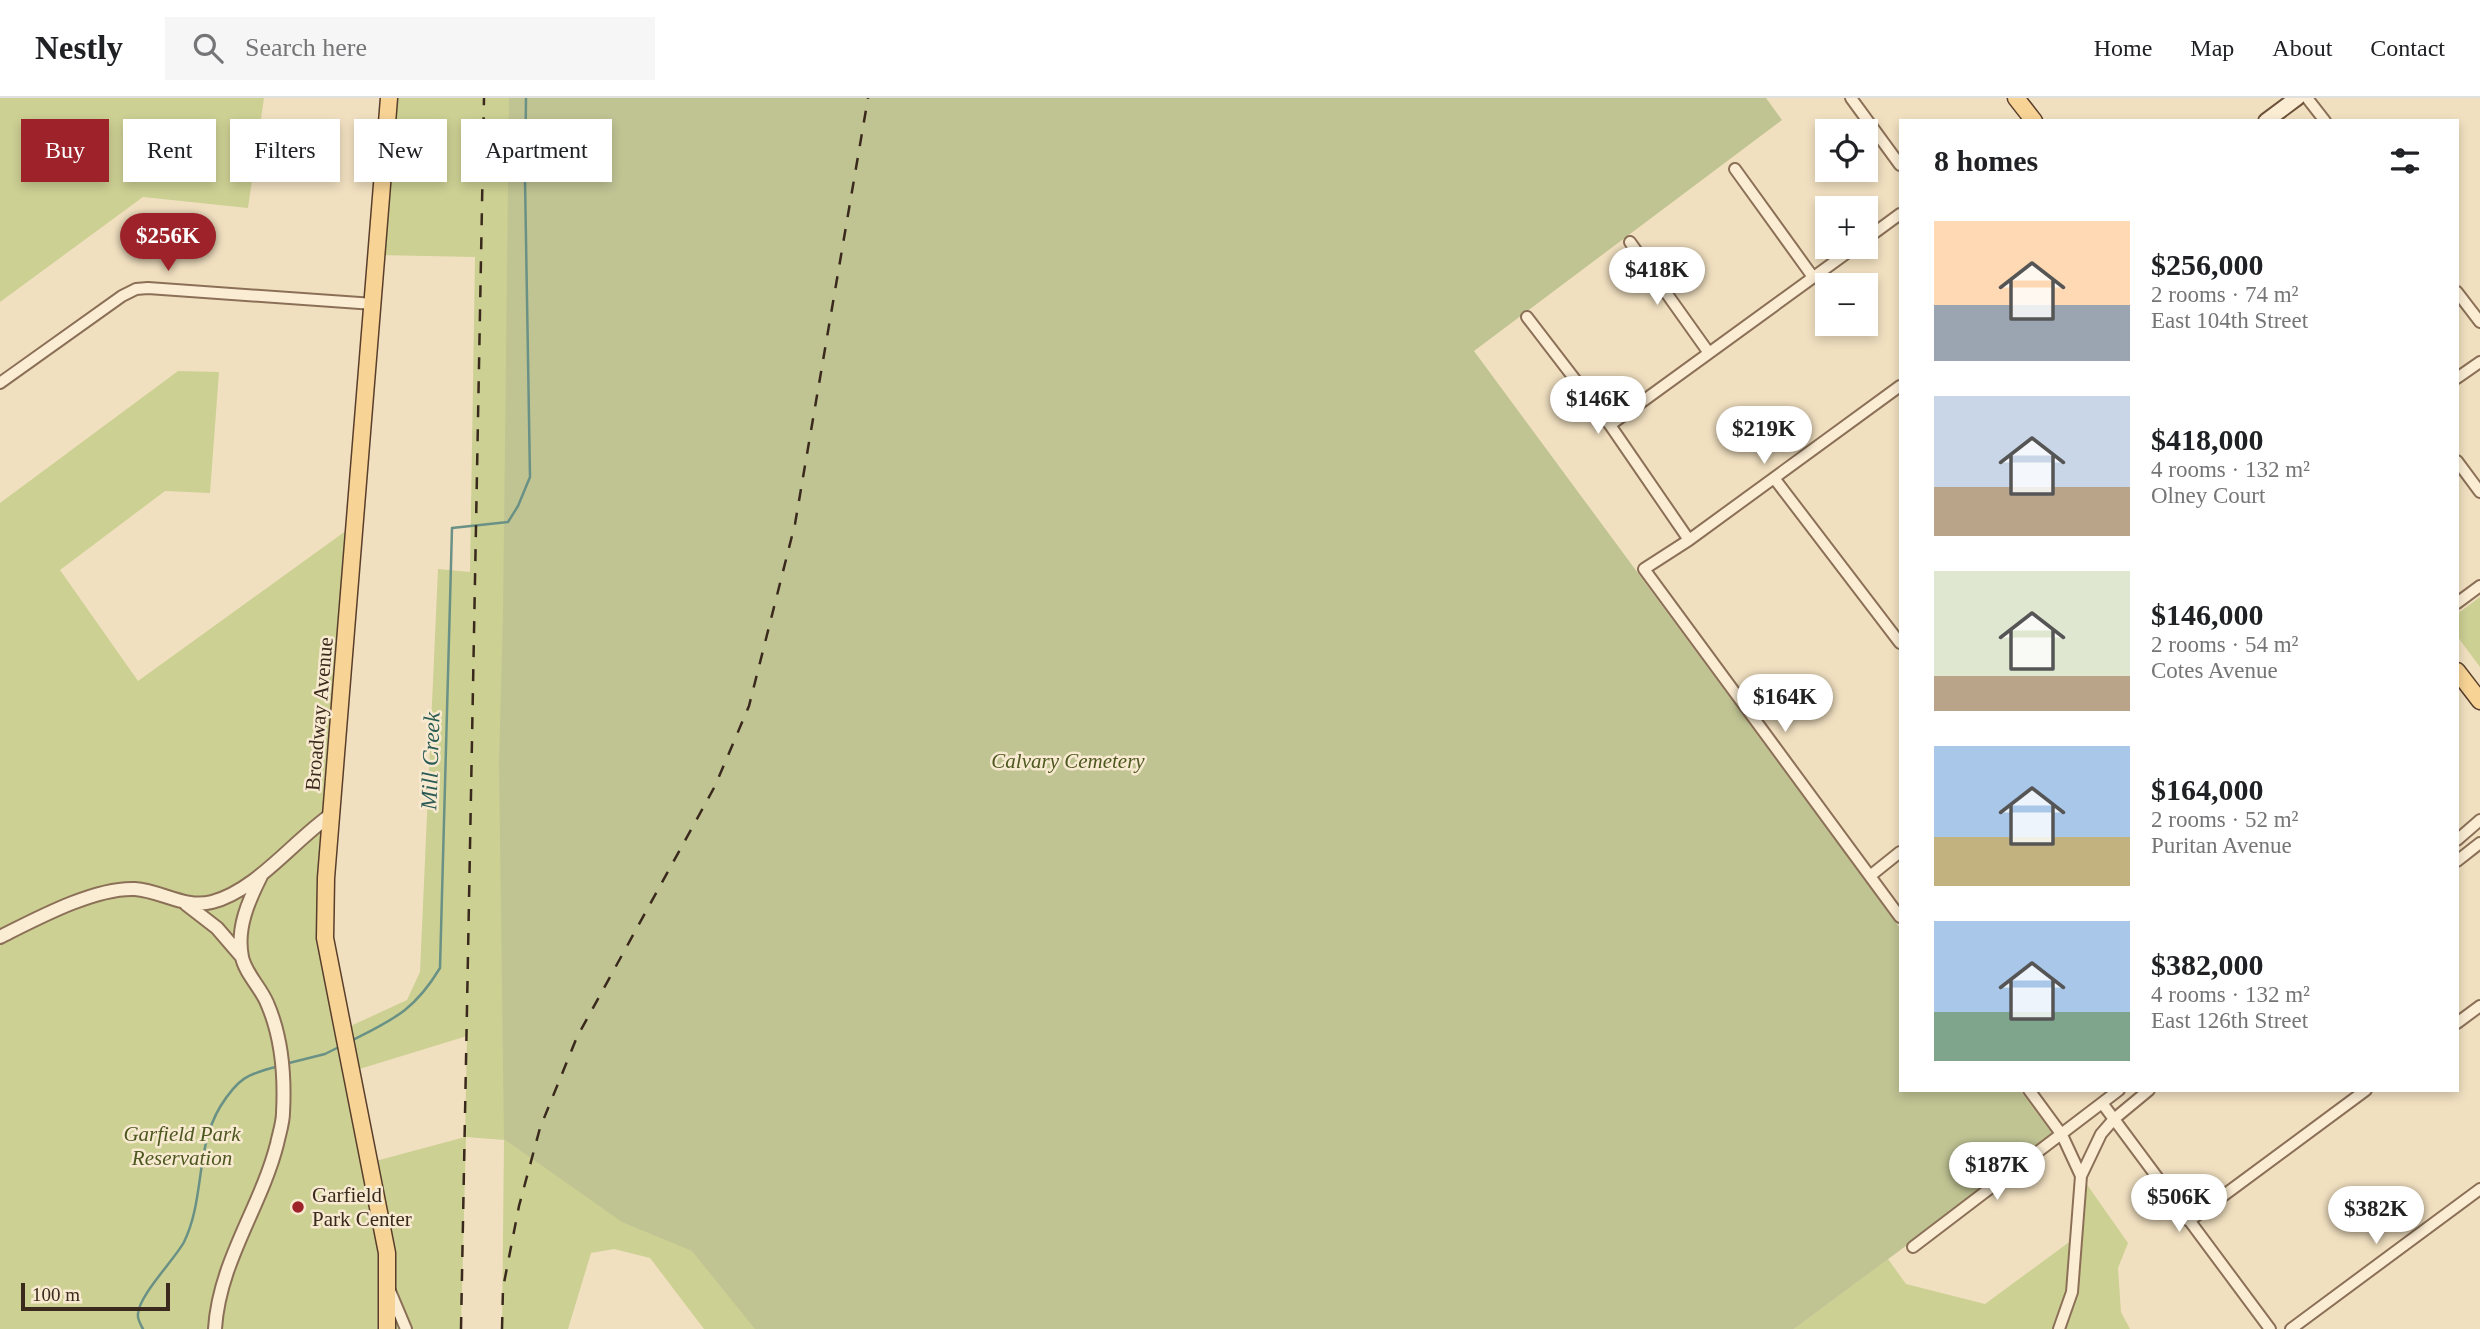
<!DOCTYPE html>
<html lang="en">
<head>
<meta charset="utf-8">
<style>
  :root { --surface:#fff; --page:#f6f6f6; --text:#202124; --muted:#757577; --line:#e0e0e0; --accent:#9e222a }
  body { margin:0; font-family:Georgia,serif; background:var(--page); color:var(--text); height:100vh; display:flex; flex-direction:column; font-size:26px; white-space:nowrap }
  * { box-sizing:border-box; margin:0 }
  p { font-size:23px; color:var(--muted) }
  .icon { flex:none; width:38px; height:38px; fill:none; stroke:currentColor; stroke-width:2; stroke-linecap:round; stroke-linejoin:round }
  .map { position:relative; flex:1; overflow:hidden }
  .side { position:absolute; left:1899px; top:21px; width:560px; height:973px; display:flex; flex-direction:column; background:var(--surface); border-radius:0px; box-shadow:0 4px 10px #0003 }
  .side>* { flex:none }
  .guide { position:absolute; left:21px; top:21px; width:665px; height:63px; display:flex; gap:14px }
  .buttons { position:absolute; left:1815px; top:21px; display:grid; gap:14px }
  .buttons a { display:grid; place-items:center; width:63px; height:63px; border-radius:0px; background:var(--surface); box-shadow:0 4px 10px #0003; font-size:35px }
  .scale { position:absolute; left:21px; bottom:18px; width:149px; box-sizing:border-box; padding-left:7px; border:4px solid #3a291c; border-top:0; font-size:19px; line-height:24px; white-space:nowrap; color:#3a291c; -webkit-text-stroke:5px #f8ead0; paint-order:stroke }
  .price { position:absolute; translate:-50% -60px; padding:0 16px; border-radius:24px; background:#fff; color:#222; font-size:23px; line-height:46px; filter:drop-shadow(0 2px 4px #0008) }
  .price::after { content:''; position:absolute; left:50%; top:42px; width:21px; height:16px; margin-left:-10px; background:inherit; clip-path:polygon(0 0,100% 0,50% 100%) }
  .price.on { background:var(--accent); color:#fff }
  ul { padding:0; list-style:none }
  li { display:flex; align-items:center; gap:21px; height:175px; padding:0 35px }
  li span { display:grid; place-items:center; flex:none; width:196px; height:140px; border-radius:0px; color:#555 }
  li>.icon { margin-inline-start:auto }
  span .icon { width:84px; height:84px; fill:#fffc; stroke-width:1 }
  li b { font-size:30px }
  h2 { display:flex; justify-content:space-between; align-items:center; height:84px; padding:0 35px; font-size:30px }
  .chip { padding:0 24px; border-radius:0px; background:var(--surface); box-shadow:0 4px 10px #0003; font-size:24px; line-height:63px }
  .chip.on { background:var(--accent); color:#fff }
  header { display:flex; align-items:center; gap:42px; box-sizing:border-box; height:98px; padding:0 35px; background:var(--surface); border-bottom:2px solid var(--line) }
  header strong { font-size:33px }
  nav { display:flex; gap:38px; margin-inline-start:auto; font-size:24px }
  .search { width:490px; height:63px; background:var(--page); display:flex; align-items:center; gap:18px; box-sizing:border-box; padding:0 24px; border-radius:0px; color:var(--muted); font-size:26px }
  .map>svg:first-child { display:block }
</style>
</head>
<body>
<header>
<strong>Nestly</strong>
<div class="search"><svg class="icon" aria-label="search" viewBox="0 0 24 24"><circle cx="10" cy="10" r="6"/><path d="M15 15l6 6"/></svg>Search here</div>
<nav><a>Home</a><a>Map</a><a>About</a><a>Contact</a></nav>
</header>
<div class="map">
<svg width="2480" height="1231" viewBox="0 0 2480 1231">
  <rect width="100%" height="100%" fill="#f1e0c0"/>
  <path fill="#ccd093" fill-rule="evenodd" d="M0,0H264L248,110L143,99L0,204Z
    M389,0H553L700,1128L777,1231H704L650,1160L614,1151L591,1155L568,1231H502L504,1042L466,1039L461,1231H0V405L178,273L219,274L210,395L165,393L60,472L138,583L354,427L325,840L344,931L407,902L420,874L438,471L470,474L475,159L377,157ZM467,938L465,1039L372,1064L353,973Z
    M2480,499V569L2457,538V516Z
    M2081,1078L2128,1145L2118,1170L2121,1214L2130,1231H1794L1888,1161L1906,1186L1985,1206L2076,1139Z"/>
  <path fill="#c0c493" d="M509,0H1766L1782,22L1474,253L1900,830V992H2020L2054,1038L1794,1231H755L692,1153L622,1124L504,1041L499,665L503,516Z"/>
  <g fill="none" stroke-linecap="round" stroke-linejoin="round">
    <path stroke="#6a9185" stroke-width="2.5" d="M351,943C394,921 414,913 440,870L452,430L508,424L518,408L530,379L525,82L526,0
      M285,966L325,956L339,949
      M143,1231C141,1227 137,1221 138,1216C139,1197 175,1161 184,1144C205,1101 195,1051 220,1009C238,980 247,976 279,968"/>
    <g stroke="#8b7057" stroke-width="14">
      <path id="minor" d="M1851,0L1900,67
        M2307,0L2325,23
        M1735,71L1813,179
        M1866,141L1900,116
        M1630,144L1709,255
        M2457,194L2480,224
        M1527,219L1610,327L1689,442
        M2457,280L2480,264
        M0,285L122,198L136,191L148,190L374,206
        M1900,288L1689,442L1644,471L1900,819
        M1610,327L1855,149
        M2457,363L2480,394
        M1774,380L1900,545
        M2457,505L2480,488
        M2457,742L2480,722
        M2457,763L2480,745
        M1870,778L1900,754
        M2457,925L2480,908
        M2029,992L2062,1037L2081,1078
        M2102,1005L2270,1231
        M2189,1123L2366,992
        M1913,1149L2119,992
        M390,1193L406,1231
        M2059,1231L2072,1194L2081,1078L2101,1036L2114,1021L2149,992
        M2291,1231L2480,1091"/>
    </g>
    <g stroke="#8b7057" stroke-width="16">
      <path id="tertiary" d="M186,806L217,830L242,859
        M0,839C36,821 95,789 135,791C162,793 185,811 212,804C257,792 293,743 332,716
        M215,1231C219,1164 261,1109 277,1046C279,1036 283,1025 283,1015C285,978 282,939 267,905C261,890 245,875 242,859C236,830 249,802 261,778"/>
    </g>
    <g stroke="#6d513a" stroke-width="18">
      <path id="secondary" d="M2266,23L2297,0"/>
    </g>
    <g stroke="#593e2b" stroke-width="19">
      <path id="primary" d="M2016,0L2034,23
        M2457,573L2480,603
        M387,1231V1155L325,840L326,780L389,0"/>
    </g>
    <use href="#minor" stroke="#fbedd4" stroke-width="10"/>
    <use href="#tertiary" stroke="#fbedd4" stroke-width="12"/>
    <use href="#secondary" stroke="#fbedd4" stroke-width="14"/>
    <use href="#primary" stroke="#f7d395" stroke-width="16"/>
    <path stroke="#3a291c" stroke-width="2.5" stroke-dasharray="12 12" stroke-linecap="butt" d="M461,1231L484,0
      M502,1231L503,1190L519,1108L540,1030L577,939L715,688L749,608L795,426L868,0"/>
  </g>
  <circle fill="#9e222a" stroke="#f8ead0" stroke-width="2.5" cx="298" cy="1109" r="7"/>
  <g text-anchor="middle" stroke-width="5" stroke-linejoin="round" paint-order="stroke">
    <g font-size="21" fill="#3a291c" stroke="#f8ead0">
      <text transform="translate(319 616) rotate(-85)" y="7">Broadway Avenue</text>
    </g>
    <g font-size="21" font-style="italic" fill="#4d5821" stroke="#f8ead0">
      <text x="1068" y="670">Calvary Cemetery</text>
      <text x="182" y="1043">Garfield Park<tspan x="182" dy="24">Reservation</tspan></text>
    </g>
    <g font-size="21" fill="#3a291c" stroke="#f8ead0" text-anchor="start">
      <text x="312" y="1104">Garfield<tspan x="312" dy="24">Park Center</tspan></text>
    </g>
    <g font-size="23" font-style="italic" fill="#2a5b55" stroke="#f8ead0">
      <text transform="translate(430 663) rotate(-88)" y="8">Mill Creek</text>
    </g>
  </g>
</svg>
<div class="buttons">
<a><svg class="icon" aria-label="locate" viewBox="0 0 24 24"><circle cx="12" cy="12" r="6"/><path d="M12 2v4M12 18v4M2 12h4M18 12h4"/></svg></a>
<a>+</a>
<a>−</a>
</div>
<div class="scale">100 m</div>
<b class="price on" style="left:168px;top:175px">$256K</b>
<b class="price" style="left:1657px;top:209px">$418K</b>
<b class="price" style="left:1598px;top:338px">$146K</b>
<b class="price" style="left:1764px;top:368px">$219K</b>
<b class="price" style="left:1785px;top:636px">$164K</b>
<b class="price" style="left:1997px;top:1104px">$187K</b>
<b class="price" style="left:2179px;top:1136px">$506K</b>
<b class="price" style="left:2376px;top:1148px">$382K</b>
<div class="guide">
<a class="chip on">Buy</a>
<a class="chip">Rent</a>
<a class="chip">Filters</a>
<a class="chip">New</a>
<a class="chip">Apartment</a>
</div>
<section class="side">
<h2>8 homes<svg class="icon" aria-label="filters" viewBox="0 0 24 24"><path d="M4 7h16M4 17h16"/><circle cx="9" cy="7" r="2"/><circle cx="15" cy="17" r="2"/></svg></h2>
<ul>
<li><span style="background:linear-gradient(#ffd9b3 60%,#9aa5b1 0)"><svg class="icon" aria-label="home" viewBox="0 0 24 24"><path d="M3 11l9-7 9 7M6 9v11h12V9"/></svg></span><div><b>$256,000</b><p>2 rooms · 74 m²</p><p>East 104th Street</p></div></li>
<li><span style="background:linear-gradient(#c9d6e8 65%,#b9a48a 0)"><svg class="icon" aria-label="home" viewBox="0 0 24 24"><path d="M3 11l9-7 9 7M6 9v11h12V9"/></svg></span><div><b>$418,000</b><p>4 rooms · 132 m²</p><p>Olney Court</p></div></li>
<li><span style="background:linear-gradient(#dfe7d0 75%,#b9a48a 0)"><svg class="icon" aria-label="home" viewBox="0 0 24 24"><path d="M3 11l9-7 9 7M6 9v11h12V9"/></svg></span><div><b>$146,000</b><p>2 rooms · 54 m²</p><p>Cotes Avenue</p></div></li>
<li><span style="background:linear-gradient(#a9c7e8 65%,#c2b280 0)"><svg class="icon" aria-label="home" viewBox="0 0 24 24"><path d="M3 11l9-7 9 7M6 9v11h12V9"/></svg></span><div><b>$164,000</b><p>2 rooms · 52 m²</p><p>Puritan Avenue</p></div></li>
<li><span style="background:linear-gradient(#a9c7e8 65%,#7fa58c 0)"><svg class="icon" aria-label="home" viewBox="0 0 24 24"><path d="M3 11l9-7 9 7M6 9v11h12V9"/></svg></span><div><b>$382,000</b><p>4 rooms · 132 m²</p><p>East 126th Street</p></div></li>
</ul>
</section>
</div>
</body>
</html>
